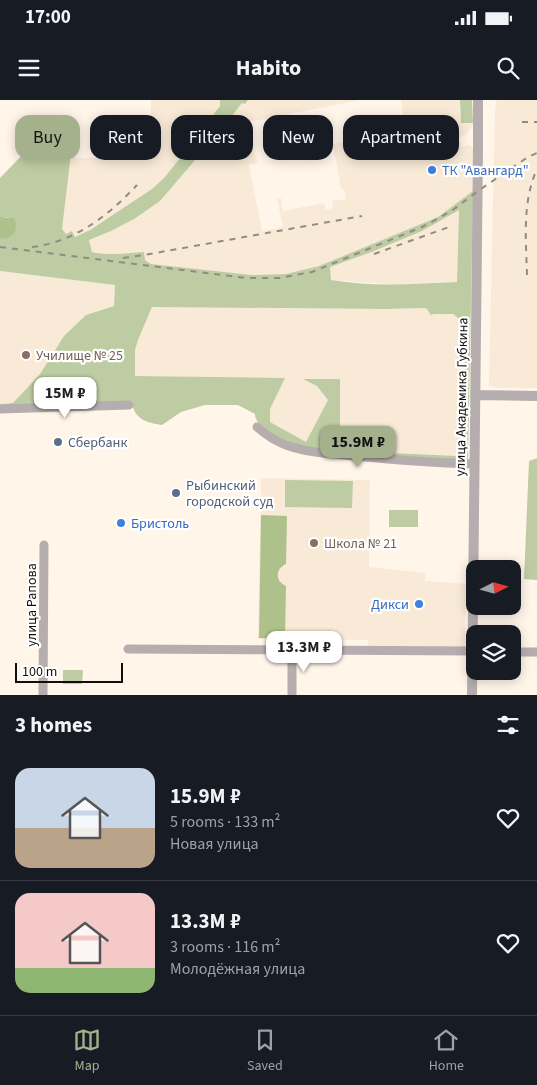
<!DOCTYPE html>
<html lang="en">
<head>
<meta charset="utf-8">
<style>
  :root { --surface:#171b24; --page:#242831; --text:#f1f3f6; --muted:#9ea1a6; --line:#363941; --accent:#a5b18d }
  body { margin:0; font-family:"Source Sans 3",sans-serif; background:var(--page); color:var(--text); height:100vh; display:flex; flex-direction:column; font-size:19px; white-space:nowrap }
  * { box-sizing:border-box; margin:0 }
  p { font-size:16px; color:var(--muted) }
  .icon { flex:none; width:28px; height:28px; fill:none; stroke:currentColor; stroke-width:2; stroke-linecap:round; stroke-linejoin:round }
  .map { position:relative; height:595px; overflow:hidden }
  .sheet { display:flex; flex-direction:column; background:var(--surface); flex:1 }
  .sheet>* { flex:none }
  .guide { position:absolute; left:15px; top:15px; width:508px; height:45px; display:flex; gap:10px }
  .needle { width:32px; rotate:84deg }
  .controls { position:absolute; left:466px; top:460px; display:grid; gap:10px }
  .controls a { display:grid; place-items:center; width:55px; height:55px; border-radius:10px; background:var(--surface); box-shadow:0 2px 12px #0003; font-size:25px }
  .scale { position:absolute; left:15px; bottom:12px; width:108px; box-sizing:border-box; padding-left:5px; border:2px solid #120f0b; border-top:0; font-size:14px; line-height:18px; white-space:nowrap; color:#120f0b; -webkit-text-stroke:4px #fff; paint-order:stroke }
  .price { position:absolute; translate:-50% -42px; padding:0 11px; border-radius:10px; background:#fff; color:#222; font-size:16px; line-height:32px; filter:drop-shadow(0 1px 2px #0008) }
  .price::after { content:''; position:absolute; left:50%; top:30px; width:15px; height:11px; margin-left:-8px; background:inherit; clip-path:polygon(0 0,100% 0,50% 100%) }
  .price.active { background:var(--accent); color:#111 }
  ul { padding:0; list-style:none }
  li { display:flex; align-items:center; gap:15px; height:125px; padding:0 15px }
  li+li { border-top:1px solid var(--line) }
  li span { display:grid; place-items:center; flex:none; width:140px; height:100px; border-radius:15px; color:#555 }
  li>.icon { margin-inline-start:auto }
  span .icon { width:60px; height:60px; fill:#fffc; stroke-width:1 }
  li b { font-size:21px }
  h2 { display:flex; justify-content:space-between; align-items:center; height:60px; padding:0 15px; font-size:21px }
  .pill { padding:0 18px; border-radius:15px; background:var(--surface); box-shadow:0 2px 12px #0003; font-size:18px; line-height:45px }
  .pill.active { background:var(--accent); color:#111 }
  .status { display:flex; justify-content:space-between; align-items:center; height:35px; padding:0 25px; background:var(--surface); direction:ltr }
  .status svg { height:14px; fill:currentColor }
  header { display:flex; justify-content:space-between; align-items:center; height:65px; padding:0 15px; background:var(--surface); font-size:22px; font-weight:700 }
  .menu { display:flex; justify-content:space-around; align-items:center; height:70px; border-top:1px solid var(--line); background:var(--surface); font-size:14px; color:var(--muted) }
  .menu a { display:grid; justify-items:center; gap:2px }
  .menu .active { color:var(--accent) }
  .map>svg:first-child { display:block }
</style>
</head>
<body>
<div class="status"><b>17:00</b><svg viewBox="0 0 49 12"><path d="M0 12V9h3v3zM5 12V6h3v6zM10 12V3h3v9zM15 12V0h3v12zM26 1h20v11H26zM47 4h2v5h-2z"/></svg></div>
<header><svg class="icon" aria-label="menu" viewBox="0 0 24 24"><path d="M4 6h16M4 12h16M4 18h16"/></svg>Habito<svg class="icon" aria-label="search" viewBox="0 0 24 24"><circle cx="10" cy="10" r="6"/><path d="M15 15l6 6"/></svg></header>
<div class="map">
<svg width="537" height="595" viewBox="0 0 537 595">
  <rect width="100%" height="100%" fill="#fff5e9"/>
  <path fill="#f9ead7" d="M151,0H220V6L181,57L164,78L152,89L83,134L75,137L72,131L66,134L62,130L70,56L77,58L127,57L135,27H151Z
    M248,0H360L248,22L255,58H257L258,63L249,65L262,131L283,127L277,99L281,98L283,111L324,103L326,110L333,108L332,101L346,99L344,89H341L333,44L405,30L401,0H460L461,23H473L472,26L468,33L459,38L462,48L467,45H470L473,48V91L438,117L319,166L286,174L252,175L151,164L145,160L143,152L110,154H99L92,152L89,140L111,131L134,119L220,31L242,3L245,4Z
    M497,0H537V288H498L489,286L495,8Z
    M459,109L457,182L411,184H386L331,180L329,167L374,151L422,131Z
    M0,171L115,185L114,206L86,215L64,236L40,274L13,303L0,304Z
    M152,207L386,209L426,208L429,212L434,214H453L463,222L462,255H465L461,353L457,356L392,353L387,354L340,350V279H305L317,286L328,300L306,342L270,322V309L284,278L135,276V250L138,240Z
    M261,378L370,380L369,467L425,473V481L466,484L465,546L464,548L368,547V540L258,539Z"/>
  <path fill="#bdcca2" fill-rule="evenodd" d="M220,0H248L245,4L242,3L220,31L160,101L134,119L111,131L89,140L92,152C108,156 126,153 144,152L145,160L151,164L252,175L286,174L319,166L438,117L473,91L468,361C431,360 394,356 357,353C340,351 323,351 307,347C292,344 255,331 255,314L238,305H205L181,312L162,325C146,323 133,318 132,301L0,306V304L13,303L40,274L64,236L86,215L114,206L115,185L0,171V137V138L10,118L8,117H1L0,115V78L27,50L40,31L43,29L47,28L49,29L52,52L71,53L62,129L66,134L72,131L75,137L90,130L152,89L164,78L181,57L220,6ZM459,110L457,182C415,184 372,187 331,180L330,167L374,151L422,131ZM152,207L386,209L426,208L431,215L434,214H453L463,222L462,255L465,256L461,353L457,356L391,353L387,354L340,350V279H303L317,286L328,300L306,342L270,322V309L285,278L135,276V250L138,240Z
    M460,0H472L473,23H461Z
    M537,358V480L524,479L529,361Z
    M285,380L353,381L352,408L285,407Z
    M389,410H418V427H389Z
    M63,570H83L82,584H63Z"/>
  <path fill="#aec18b" d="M0,115L1,117L14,118L16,124L15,132C10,137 7,140 0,138Z
    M261,415L287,416L286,464C275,469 275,481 286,486L285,538H259Z"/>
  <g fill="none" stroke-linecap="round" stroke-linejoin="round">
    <path stroke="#b6aeae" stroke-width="9" d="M0,309L129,305
      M257,327C266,335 275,341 286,345C308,353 332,354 355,356C395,360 434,363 474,364
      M128,549L475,551
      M512,552H537
      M43,595L44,445
      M292,595V550"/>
    <path stroke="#b6aeae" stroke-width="10" d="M475,295L537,296
      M472,595L478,50V0"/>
    <path stroke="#928b83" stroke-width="2" stroke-dasharray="6 6" stroke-linecap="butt" d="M522,22H537
      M0,147L246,178H279L312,172L422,127L439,118L454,109L478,91L528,57L537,53
      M32,147C75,142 109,115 137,85
      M374,154L449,127
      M123,158L144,155L362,116
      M527,175C526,140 522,102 537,69"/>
  </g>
  <g fill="#3f7fe0" stroke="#fff" stroke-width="2">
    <circle cx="432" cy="70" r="5"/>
    <circle cx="121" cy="423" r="5"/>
    <circle cx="419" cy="504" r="5"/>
  </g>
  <g fill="#8d6e63" stroke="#fff" stroke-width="2">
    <circle cx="26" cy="255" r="5"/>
    <circle cx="314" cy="443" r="5"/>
  </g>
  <g fill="#5c6f8a" stroke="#fff" stroke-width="2">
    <circle cx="58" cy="342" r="5"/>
    <circle cx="176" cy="393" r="5"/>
  </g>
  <g text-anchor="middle" stroke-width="4.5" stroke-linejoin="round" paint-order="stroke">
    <g font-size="14" fill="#366cbe" stroke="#fff" text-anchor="start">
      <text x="442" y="75">ТК "Авангард"</text>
      <text x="131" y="428">Бристоль</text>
      <text x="409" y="509" text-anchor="end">Дикси</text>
    </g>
    <g font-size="14" fill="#785e54" stroke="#fff" text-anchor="start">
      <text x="36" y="260">Училище № 25</text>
      <text x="324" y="448">Школа № 21</text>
    </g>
    <g font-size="14" fill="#120f0b" stroke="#fff">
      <text transform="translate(461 297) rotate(-89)" y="5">улица Академика Губкина</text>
      <text transform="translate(31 505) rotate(-90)" y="5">улица Рапова</text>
    </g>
    <g font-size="14" fill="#4e5e75" stroke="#fff" text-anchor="start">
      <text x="68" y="347">Сбербанк</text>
      <text x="186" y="390">Рыбинский<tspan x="186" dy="16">городской суд</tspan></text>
    </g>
  </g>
</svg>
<div class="controls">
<a><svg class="needle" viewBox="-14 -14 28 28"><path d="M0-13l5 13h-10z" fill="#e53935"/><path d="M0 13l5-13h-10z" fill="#9ea1a6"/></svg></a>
<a><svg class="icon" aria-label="layers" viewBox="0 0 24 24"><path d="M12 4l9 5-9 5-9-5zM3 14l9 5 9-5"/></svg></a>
</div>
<div class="scale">100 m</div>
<b class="price" style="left:65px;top:319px">15M ₽</b>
<b class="price active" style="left:358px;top:368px">15.9M ₽</b>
<b class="price" style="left:304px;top:573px">13.3M ₽</b>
<div class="guide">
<a class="pill active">Buy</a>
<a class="pill">Rent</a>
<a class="pill">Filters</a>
<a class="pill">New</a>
<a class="pill">Apartment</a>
</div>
</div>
<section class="sheet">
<h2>3 homes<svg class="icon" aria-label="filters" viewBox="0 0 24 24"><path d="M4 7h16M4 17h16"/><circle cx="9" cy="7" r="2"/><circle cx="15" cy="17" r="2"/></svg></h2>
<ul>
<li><span style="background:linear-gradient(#c9d6e8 60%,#b9a48a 0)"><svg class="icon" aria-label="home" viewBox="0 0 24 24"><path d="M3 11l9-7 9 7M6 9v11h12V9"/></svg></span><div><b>15.9M ₽</b><p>5 rooms · 133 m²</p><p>Новая улица</p></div><svg class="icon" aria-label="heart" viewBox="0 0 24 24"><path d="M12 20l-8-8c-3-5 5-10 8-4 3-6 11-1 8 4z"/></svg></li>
<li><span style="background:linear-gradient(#f6c9c9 75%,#8fb573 0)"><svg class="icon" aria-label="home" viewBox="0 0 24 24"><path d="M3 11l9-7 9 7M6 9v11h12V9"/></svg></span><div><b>13.3M ₽</b><p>3 rooms · 116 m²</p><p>Молодёжная улица</p></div><svg class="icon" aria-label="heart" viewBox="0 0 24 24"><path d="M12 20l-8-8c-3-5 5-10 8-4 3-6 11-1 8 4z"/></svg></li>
</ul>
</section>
<nav class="menu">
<a class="active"><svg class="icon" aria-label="map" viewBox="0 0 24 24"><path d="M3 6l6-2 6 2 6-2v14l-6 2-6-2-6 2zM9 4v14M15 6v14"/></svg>Map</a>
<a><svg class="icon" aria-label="saved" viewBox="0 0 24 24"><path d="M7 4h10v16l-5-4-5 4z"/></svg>Saved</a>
<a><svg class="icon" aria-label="home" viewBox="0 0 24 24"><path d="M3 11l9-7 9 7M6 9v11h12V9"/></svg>Home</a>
</nav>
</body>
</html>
